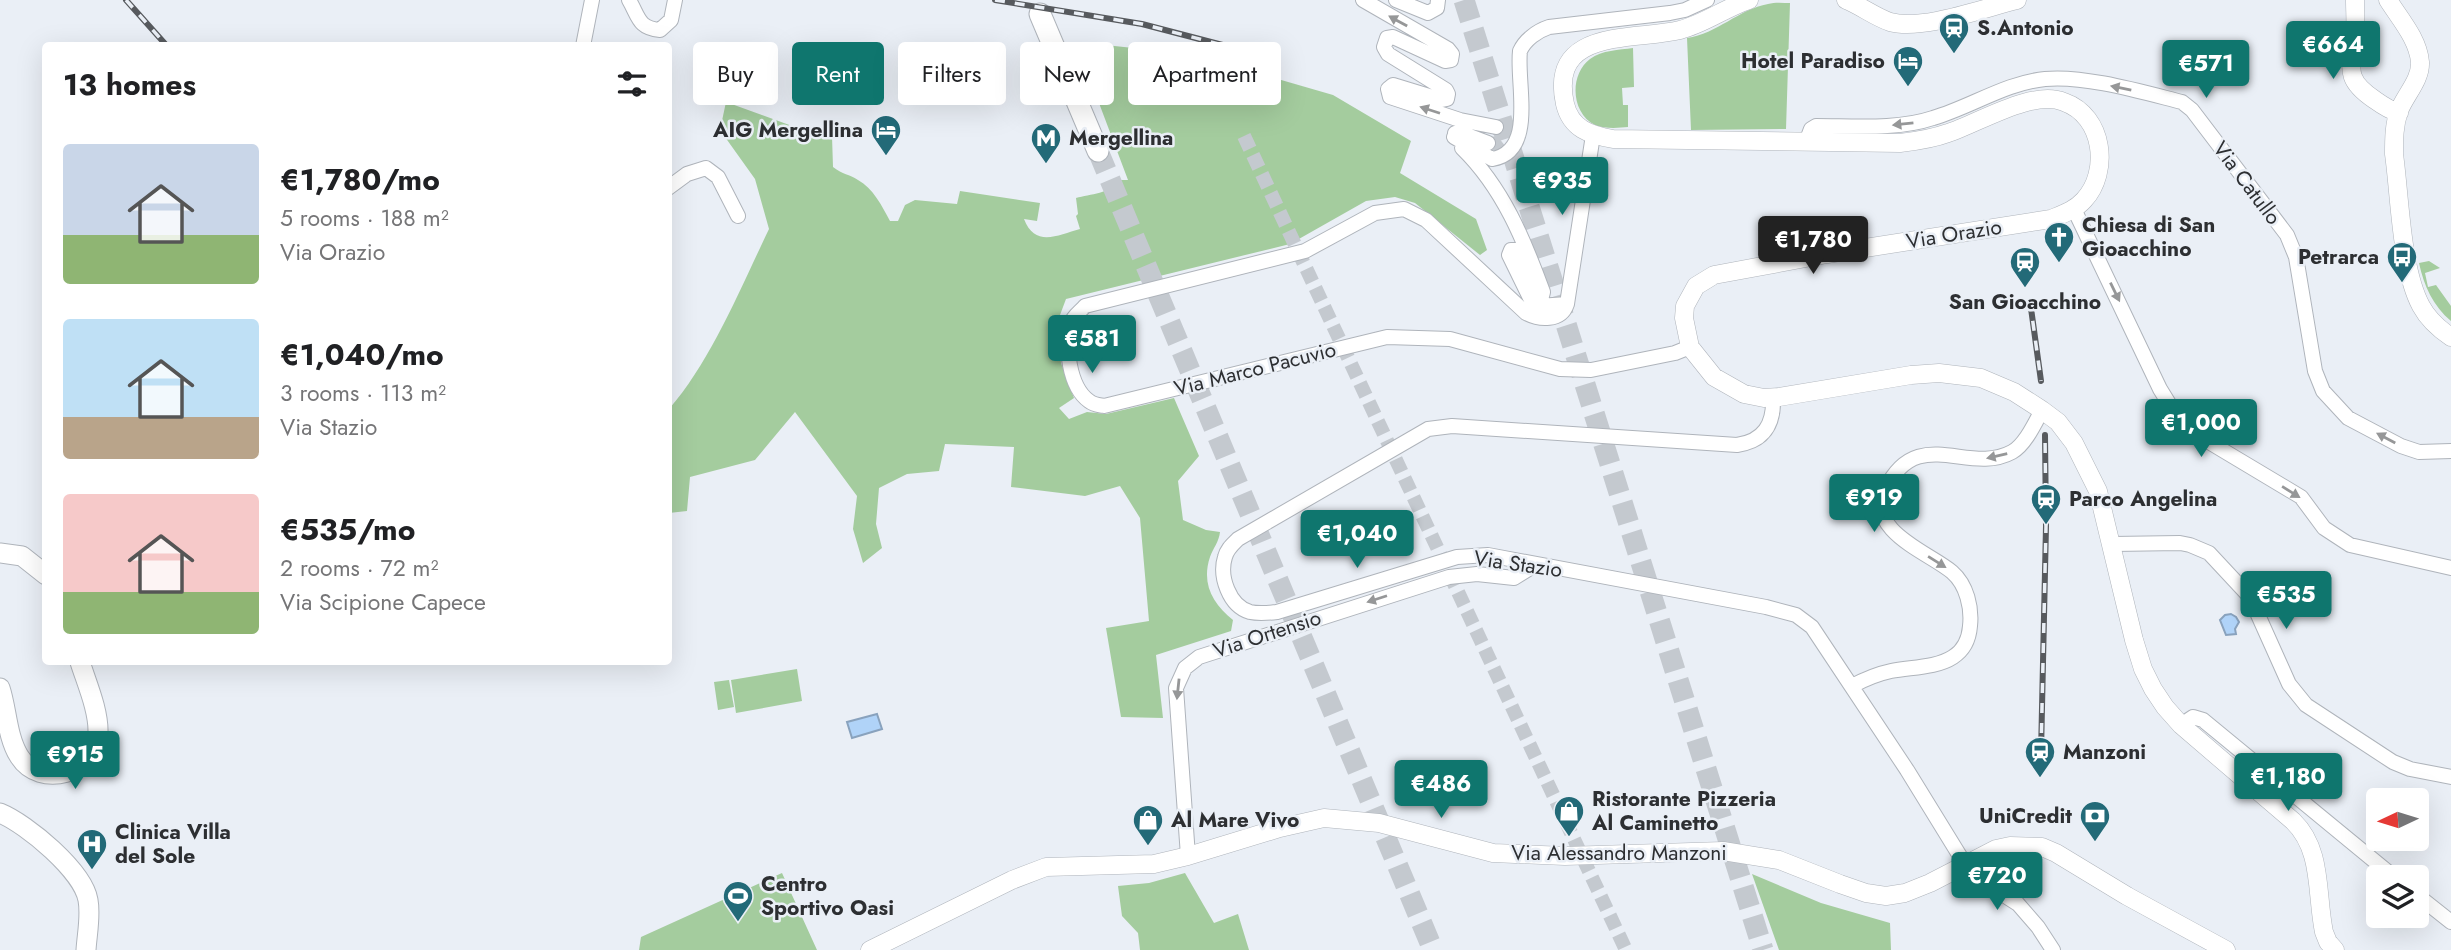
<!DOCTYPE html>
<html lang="en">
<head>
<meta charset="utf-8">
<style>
  :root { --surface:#fff; --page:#f2f2f2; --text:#202124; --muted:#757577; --accent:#0f766e }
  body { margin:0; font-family:Jost,sans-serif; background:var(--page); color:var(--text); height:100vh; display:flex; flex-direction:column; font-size:26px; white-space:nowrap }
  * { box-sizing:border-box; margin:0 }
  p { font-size:23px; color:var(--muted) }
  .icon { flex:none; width:38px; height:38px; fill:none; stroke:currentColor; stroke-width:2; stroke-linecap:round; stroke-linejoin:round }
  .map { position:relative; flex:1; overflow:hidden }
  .drawer { position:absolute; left:42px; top:42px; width:630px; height:623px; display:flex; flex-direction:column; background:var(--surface); border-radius:7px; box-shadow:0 7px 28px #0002 }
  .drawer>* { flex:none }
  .banner { position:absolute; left:693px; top:42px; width:665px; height:63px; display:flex; gap:14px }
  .needle { width:46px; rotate:266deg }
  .tools { position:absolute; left:2366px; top:788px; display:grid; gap:14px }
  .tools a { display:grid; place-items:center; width:63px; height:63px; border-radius:7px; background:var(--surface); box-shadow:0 7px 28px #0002; font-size:35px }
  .price { position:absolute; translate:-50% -60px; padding:0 16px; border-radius:7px; background:var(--accent); color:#fff; font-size:23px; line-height:46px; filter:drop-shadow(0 2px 4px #0008) }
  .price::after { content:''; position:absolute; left:50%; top:42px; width:21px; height:16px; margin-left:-10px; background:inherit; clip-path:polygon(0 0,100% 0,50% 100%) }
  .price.active { background:#222; color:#fff }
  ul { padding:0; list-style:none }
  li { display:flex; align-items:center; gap:21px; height:175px; padding:0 21px }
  li span { display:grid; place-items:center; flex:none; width:196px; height:140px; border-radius:7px; color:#555 }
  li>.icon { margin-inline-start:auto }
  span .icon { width:84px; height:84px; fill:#fffc; stroke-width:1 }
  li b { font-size:30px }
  h2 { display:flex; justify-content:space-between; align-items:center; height:84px; padding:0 21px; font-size:30px }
  .chip { padding:0 24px; border-radius:7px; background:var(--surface); box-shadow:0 7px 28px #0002; font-size:24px; line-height:63px }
  .chip.active { background:var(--accent); color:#fff }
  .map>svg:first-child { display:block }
</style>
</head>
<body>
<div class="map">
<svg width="2451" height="950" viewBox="0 0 2451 950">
  <rect width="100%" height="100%" fill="#eaeff6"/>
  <path fill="#a4cc9e" d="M1790,3L1786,129L1691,130L1687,38C1717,34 1739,9 1768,4C1775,2 1783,3 1790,3Z
    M1076,42L1191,54L1333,95L1411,141L1400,173L1476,219L1487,250L1480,255L1415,203L1395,197L1366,201L1290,244L1066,299L1057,323L1061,363L1074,398L1059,408L1069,419L1087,412L1106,414L1174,398L1199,456L1178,481L1183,520L1206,530L1220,532C1219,542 1213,548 1210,557C1201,584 1213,604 1233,620L1231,631L1156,655L1163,718L1121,717L1106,628L1149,621L1140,518L1120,486L1085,496L1011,487L1014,447L945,444L939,471L907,474L879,488L876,524L882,548L863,563L853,529L857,496L795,412L755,460L690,477L687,511L669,513V409C711,361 741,287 769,229L755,179L720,130L726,102L814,134L828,132L832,136L833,167C843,175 849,174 858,180C873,188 882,206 890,221H898L905,205L915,200L957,204L960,191L1040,203L1037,221L1024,219C1035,248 1058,235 1080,229L1076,216L1078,214L1076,198C1090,194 1111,194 1119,180H1128Z
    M1633,48L1634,87L1622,88L1623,105H1628V127C1618,128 1605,129 1595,125C1571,113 1569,75 1590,59C1602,50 1619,50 1633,48Z
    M2429,261L2440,268L2425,273L2428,287L2436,285L2451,306V321C2433,306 2424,286 2419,263Z
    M797,669L802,701L736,713L731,680Z
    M729,680L734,707L718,710L714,682Z
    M782,873L817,950H639L641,937Z
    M1185,873L1214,923L1238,914L1249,950H1140L1138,933L1122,916L1118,886L1149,883Z
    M1752,874L1821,903L1890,923L1891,950H1779Z"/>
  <path fill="#b0d3f8" stroke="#89a2bd" stroke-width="2" d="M2231,614L2236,617L2239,622L2235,629L2236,634L2226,635L2220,620L2225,615Z
    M877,714L882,729L852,738L847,722Z"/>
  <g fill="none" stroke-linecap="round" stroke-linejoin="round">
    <path stroke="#c4c9cf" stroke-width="14" stroke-dasharray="14 7" stroke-linecap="butt" d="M1244,136L1626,950
      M1488,143L1496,144L1501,140V133L1496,127"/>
    <path stroke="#c4c9cf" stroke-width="21" stroke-dasharray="21 10" stroke-linecap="butt" d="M1464,0L1763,950
      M1098,151L1433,950"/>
    <g stroke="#afb4bb" stroke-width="16">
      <path id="minor" d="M629,0C639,17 638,28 660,30L671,20L675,0
        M1363,0L1448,49L1452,54L1451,60L1445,61L1393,37L1387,38L1384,47L1388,54L1446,90L1448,94L1447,99L1442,100L1393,85L1388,89L1390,97L1460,120L1496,127
        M1396,0L1428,13L1437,8L1438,0
        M583,46L592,0
        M1455,133L1459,132L1488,143
        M1593,135L1567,304C1561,322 1539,320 1526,313L1426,220L1404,209L1375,213L1305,251L1085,306C1081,311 1073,316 1071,323C1064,344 1069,387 1089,401C1094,405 1099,405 1104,406L1387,337L1450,339L1560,369L1591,370L1675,353L1690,347
        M1454,137L1492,159C1537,152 1516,83 1520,51C1525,40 1537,31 1549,27L1670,13L1685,10L1707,0
        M1806,142L1811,129L1816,126C1854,126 1897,130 1933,118C1971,107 2005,83 2045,79C2084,75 2142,92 2182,102L2192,110L2287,235L2296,257L2315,371L2323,391L2348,418L2401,446L2419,452L2451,451
        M1462,148C1503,188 1524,240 1543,292L1542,296H1537L1534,292L1516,250H1511L1509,255L1531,300L1539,306L1567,304
        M668,188L687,174L706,168L718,177L738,216
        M2074,209L2160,389L2176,415L2194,433L2301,497L2324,528L2350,545L2451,568
        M1773,398C1774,424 1764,441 1737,445L1452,426L1428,429L1238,539C1232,545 1227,549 1225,557C1219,576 1229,606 1250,612C1259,614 1268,613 1277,612L1457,557L1488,555L1766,607L1796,615L1812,627L1907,770L1971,874L2018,904L2038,927L2053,950
        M2113,544L2180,543L2190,545L2209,553L2250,597L2289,684L2306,705L2393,762L2410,769L2451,777
        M1852,686C1865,679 1877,674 1891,671C1911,667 1936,668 1953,657C1964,650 1969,639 1970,626C1972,608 1967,585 1952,572C1930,553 1865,531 1885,490C1917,423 1968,476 2012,452C2025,445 2035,423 2042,410
        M2181,725L2193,717L2203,720L2394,877
        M1188,856L1176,688L1185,668L1199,657L1449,577L1477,574L1514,578L1535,565
        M2417,895L2451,922"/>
    </g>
    <g stroke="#afb4bb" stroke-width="19">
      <path id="tertiary" d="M1749,0C1725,8 1704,24 1680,30C1635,41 1548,27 1565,104C1571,129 1590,135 1613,139L1900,143C1917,141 1932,139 1948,133C1979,123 2032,89 2064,102C2104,116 2110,172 2084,200C2075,210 2063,214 2051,219L1827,254L1714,275L1696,286L1685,306L1684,318L1690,347L1714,377L1744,394L1764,398L1779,397L1911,375L1939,373L1981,378L2014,392L2042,410L2058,422L2074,443L2098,491L2134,640L2143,669L2153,689L2165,707L2181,725L2293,821C2323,850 2316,894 2324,932L2328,942L2335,950
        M1846,0C1861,6 1875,17 1890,22C1922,31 1984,8 2017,0
        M2355,0C2355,11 2356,22 2355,33C2352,67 2342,78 2375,100C2382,105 2389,110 2399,113
        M2388,0C2400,19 2418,39 2420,62C2421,80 2405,95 2399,111C2394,125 2394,139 2394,154C2400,197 2401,269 2421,306C2428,319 2439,329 2451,337
        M870,950L1012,880L1046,867L1154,864L1188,856L1280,828L1324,818L1379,823L1493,853L1565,856L1723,851L1779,860L1840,884L1866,893L1886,896L1905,893L1930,883L1996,849L2010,846L2042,847L2056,853L2127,896L2226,950"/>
    </g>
    <g stroke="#afb4bb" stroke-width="21">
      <path id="secondary" d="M0,553L22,556L46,575
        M0,688C7,709 7,737 19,756C40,790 97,773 98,734C99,711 87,684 80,662
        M0,813C27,824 83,871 88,900C91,916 87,934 86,950"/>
    </g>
    <g stroke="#afb4bb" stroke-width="23">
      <path id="primary" d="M1040,14L1098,151"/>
    </g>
    <use href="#minor" stroke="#fff" stroke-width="14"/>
    <use href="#tertiary" stroke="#fff" stroke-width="18"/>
    <use href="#secondary" stroke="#fff" stroke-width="19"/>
    <use href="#primary" stroke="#fff" stroke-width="21"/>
    <g stroke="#575a5e" stroke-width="6">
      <path id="rail" d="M126,0L167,46
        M995,0L1142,24L1234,48
        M2030,301L2041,381
        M2041,753L2046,526L2045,435"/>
    </g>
    <use href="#rail" stroke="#eaeff6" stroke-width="3.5" stroke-dasharray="10" stroke-linecap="butt"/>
  </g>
  <defs><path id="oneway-solid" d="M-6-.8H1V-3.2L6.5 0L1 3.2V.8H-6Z" transform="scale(1.75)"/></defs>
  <g fill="#969798">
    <use href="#oneway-solid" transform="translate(1398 21) rotate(-151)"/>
    <use href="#oneway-solid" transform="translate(2121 88) rotate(-169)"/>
    <use href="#oneway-solid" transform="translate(1430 110) rotate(-162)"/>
    <use href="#oneway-solid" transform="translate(1903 124) rotate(174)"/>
    <use href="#oneway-solid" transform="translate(2115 292) rotate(64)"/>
    <use href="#oneway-solid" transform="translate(2386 438) rotate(-152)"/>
    <use href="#oneway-solid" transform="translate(1997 456) rotate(167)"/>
    <use href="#oneway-solid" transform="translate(2291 492) rotate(32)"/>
    <use href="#oneway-solid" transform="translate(1937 562) rotate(32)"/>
    <use href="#oneway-solid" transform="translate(1377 599) rotate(162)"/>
    <use href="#oneway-solid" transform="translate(1178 689) rotate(96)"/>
  </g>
  <defs>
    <g id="station-pin" transform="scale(1.575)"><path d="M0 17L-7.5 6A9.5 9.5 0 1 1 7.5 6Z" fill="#236a78" stroke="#eaeff6"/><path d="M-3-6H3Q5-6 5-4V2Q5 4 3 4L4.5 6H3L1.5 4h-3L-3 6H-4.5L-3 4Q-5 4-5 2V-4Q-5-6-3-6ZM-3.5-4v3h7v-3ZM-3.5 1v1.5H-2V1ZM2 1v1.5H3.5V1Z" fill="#fff"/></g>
    <g id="hotel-pin" transform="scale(1.575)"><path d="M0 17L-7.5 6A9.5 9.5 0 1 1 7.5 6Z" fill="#236a78" stroke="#eaeff6"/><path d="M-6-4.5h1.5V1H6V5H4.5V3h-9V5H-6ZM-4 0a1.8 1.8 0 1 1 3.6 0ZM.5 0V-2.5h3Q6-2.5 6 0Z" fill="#fff"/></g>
    <g id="metro-pin" transform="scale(1.575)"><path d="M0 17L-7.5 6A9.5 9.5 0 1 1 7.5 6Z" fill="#236a78" stroke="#eaeff6"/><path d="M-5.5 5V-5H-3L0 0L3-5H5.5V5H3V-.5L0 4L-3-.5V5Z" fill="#fff"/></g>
    <g id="church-pin" transform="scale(1.575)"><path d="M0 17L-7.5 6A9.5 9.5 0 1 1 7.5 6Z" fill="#236a78" stroke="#eaeff6"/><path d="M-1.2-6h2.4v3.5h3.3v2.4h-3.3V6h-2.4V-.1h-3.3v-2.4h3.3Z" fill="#fff"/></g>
    <g id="bus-pin" transform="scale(1.575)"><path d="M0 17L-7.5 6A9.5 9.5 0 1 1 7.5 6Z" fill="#236a78" stroke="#eaeff6"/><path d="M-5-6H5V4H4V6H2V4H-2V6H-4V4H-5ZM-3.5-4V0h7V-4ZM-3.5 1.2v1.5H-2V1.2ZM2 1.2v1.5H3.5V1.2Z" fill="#fff"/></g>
    <g id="shop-pin" transform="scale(1.575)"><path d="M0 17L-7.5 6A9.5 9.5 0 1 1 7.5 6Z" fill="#236a78" stroke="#eaeff6"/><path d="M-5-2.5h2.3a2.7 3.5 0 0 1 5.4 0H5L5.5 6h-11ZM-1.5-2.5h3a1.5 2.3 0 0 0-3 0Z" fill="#fff"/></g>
    <g id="bank-pin" transform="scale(1.575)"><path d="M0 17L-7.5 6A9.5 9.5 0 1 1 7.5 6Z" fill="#236a78" stroke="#eaeff6"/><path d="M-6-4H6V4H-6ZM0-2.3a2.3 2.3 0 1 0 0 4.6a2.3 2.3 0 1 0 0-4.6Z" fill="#fff"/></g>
    <g id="hospital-pin" transform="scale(1.575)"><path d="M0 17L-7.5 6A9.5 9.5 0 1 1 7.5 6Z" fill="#236a78" stroke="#eaeff6"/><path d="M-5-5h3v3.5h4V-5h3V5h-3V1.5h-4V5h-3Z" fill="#fff"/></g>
    <g id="stadium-pin" transform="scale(1.575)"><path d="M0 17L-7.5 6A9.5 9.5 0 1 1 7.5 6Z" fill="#236a78" stroke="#eaeff6"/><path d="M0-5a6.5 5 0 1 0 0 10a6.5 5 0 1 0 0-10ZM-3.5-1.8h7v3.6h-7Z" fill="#fff"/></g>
  </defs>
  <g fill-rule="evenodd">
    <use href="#station-pin" x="1954" y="28"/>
    <use href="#hotel-pin" x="1908" y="61"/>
    <use href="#hotel-pin" x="886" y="130"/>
    <use href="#metro-pin" x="1046" y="138"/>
    <use href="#church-pin" x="2059" y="237"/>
    <use href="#bus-pin" x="2402" y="257"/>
    <use href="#station-pin" x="2025" y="262"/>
    <use href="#station-pin" x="2046" y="499"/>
    <use href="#station-pin" x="2040" y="752"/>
    <use href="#shop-pin" x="1569" y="811"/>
    <use href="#bank-pin" x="2095" y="816"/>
    <use href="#shop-pin" x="1148" y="820"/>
    <use href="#hospital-pin" x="92" y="844"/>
    <use href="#stadium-pin" x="738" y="896"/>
  </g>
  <g text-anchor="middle" stroke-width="5" stroke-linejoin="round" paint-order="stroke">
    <g font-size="21" font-weight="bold" fill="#2d2f32" stroke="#eaeff6" text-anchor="start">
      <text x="1977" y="35">S.Antonio</text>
      <text x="1885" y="68" text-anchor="end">Hotel Paradiso</text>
      <text x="863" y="137" text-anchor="end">AIG Mergellina</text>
      <text x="1069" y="145">Mergellina</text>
      <text x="2082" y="232">Chiesa di San<tspan x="2082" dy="24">Gioacchino</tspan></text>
      <text x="2379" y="264" text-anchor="end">Petrarca</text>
      <text x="2025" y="309" text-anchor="middle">San Gioacchino</text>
      <text x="2069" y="506">Parco Angelina</text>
      <text x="2063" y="759">Manzoni</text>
      <text x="1592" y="806">Ristorante Pizzeria<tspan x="1592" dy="24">Al Caminetto</tspan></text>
      <text x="2072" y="823" text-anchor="end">UniCredit</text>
      <text x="1171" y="827">Al Mare Vivo</text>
      <text x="115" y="839">Clinica Villa<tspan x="115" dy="24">del Sole</tspan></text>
      <text x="761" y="891">Centro<tspan x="761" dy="24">Sportivo Oasi</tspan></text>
    </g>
    <g font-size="21" fill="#2d2f32" stroke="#eaeff6">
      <text transform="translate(2247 183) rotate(53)" y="7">Via Catullo</text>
      <text transform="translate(1954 234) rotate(-9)" y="7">Via Orazio</text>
      <text transform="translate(1255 369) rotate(-14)" y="7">Via Marco Pacuvio</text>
      <text transform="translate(1518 564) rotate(8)" y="7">Via Stazio</text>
      <text transform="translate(1267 634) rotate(-18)" y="7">Via Ortensio</text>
      <text x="1619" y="860">Via Alessandro Manzoni</text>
    </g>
  </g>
</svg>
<div class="tools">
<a><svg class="needle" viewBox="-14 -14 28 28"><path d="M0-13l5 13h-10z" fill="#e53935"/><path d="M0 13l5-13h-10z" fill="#757577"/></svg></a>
<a><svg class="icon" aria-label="layers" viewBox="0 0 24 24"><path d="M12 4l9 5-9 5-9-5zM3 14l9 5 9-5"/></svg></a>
</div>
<b class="price" style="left:2333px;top:81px">€664</b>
<b class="price" style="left:2206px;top:100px">€571</b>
<b class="price" style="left:1562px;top:217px">€935</b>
<b class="price active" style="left:1813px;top:276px">€1,780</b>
<b class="price" style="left:1092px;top:375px">€581</b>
<b class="price" style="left:2201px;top:459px">€1,000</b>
<b class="price" style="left:1874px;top:534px">€919</b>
<b class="price" style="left:1357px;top:570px">€1,040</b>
<b class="price" style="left:2286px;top:631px">€535</b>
<b class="price" style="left:75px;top:791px">€915</b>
<b class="price" style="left:2288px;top:813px">€1,180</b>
<b class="price" style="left:1441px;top:820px">€486</b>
<b class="price" style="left:1997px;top:912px">€720</b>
<div class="banner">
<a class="chip">Buy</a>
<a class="chip active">Rent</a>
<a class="chip">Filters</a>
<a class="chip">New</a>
<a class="chip">Apartment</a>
</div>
<section class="drawer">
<h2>13 homes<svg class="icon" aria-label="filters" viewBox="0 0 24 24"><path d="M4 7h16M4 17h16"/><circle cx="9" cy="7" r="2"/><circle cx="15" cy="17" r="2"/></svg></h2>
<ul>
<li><span style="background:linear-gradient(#c9d6e8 65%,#8fb573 0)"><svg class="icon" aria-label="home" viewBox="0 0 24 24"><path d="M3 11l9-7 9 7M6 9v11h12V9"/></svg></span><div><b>€1,780/mo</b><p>5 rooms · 188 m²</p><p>Via Orazio</p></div></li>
<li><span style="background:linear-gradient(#bfe0f5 70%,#b9a48a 0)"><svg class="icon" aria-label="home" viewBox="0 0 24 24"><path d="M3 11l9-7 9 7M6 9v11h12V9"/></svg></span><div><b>€1,040/mo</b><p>3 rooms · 113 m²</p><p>Via Stazio</p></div></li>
<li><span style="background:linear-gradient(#f6c9c9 70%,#8fb573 0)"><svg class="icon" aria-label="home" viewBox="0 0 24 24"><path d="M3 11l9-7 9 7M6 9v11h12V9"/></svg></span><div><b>€535/mo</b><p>2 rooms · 72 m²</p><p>Via Scipione Capece</p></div></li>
</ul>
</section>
</div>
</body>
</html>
